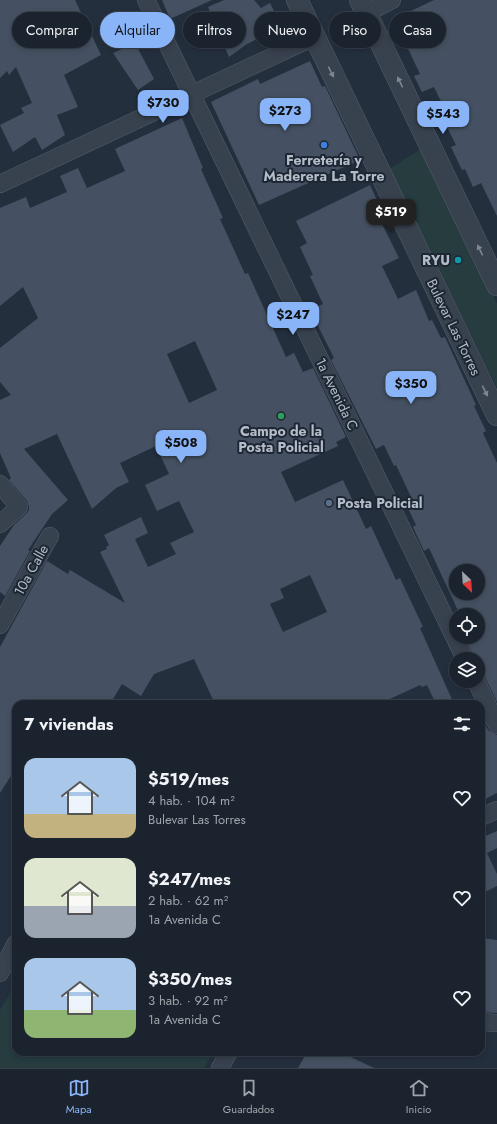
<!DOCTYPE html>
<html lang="es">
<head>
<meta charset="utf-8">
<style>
  :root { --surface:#1b232e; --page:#282f3a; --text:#f1f3f6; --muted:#a0a4aa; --line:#39404a; --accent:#8ab4f8 }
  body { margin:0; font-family:Jost,sans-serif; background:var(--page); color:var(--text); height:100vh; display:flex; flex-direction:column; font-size:15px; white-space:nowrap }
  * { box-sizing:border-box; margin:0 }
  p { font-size:13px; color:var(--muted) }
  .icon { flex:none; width:22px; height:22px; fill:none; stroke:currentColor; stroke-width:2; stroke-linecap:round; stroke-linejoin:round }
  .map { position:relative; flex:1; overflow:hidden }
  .details { position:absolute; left:12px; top:700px; width:473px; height:356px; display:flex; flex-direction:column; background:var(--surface); border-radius:12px; box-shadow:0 2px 6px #0003,0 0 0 1px var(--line) }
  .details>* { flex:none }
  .hud { position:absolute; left:12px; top:12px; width:473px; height:36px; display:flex; gap:8px }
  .needle { width:26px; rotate:155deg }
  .tools { position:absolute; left:449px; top:564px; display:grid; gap:8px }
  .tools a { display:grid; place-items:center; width:36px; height:36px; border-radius:50%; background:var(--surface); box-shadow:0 2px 6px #0003,0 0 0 1px var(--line); font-size:20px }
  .price { position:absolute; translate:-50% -34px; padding:0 9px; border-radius:8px; background:var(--accent); color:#111; font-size:13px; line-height:26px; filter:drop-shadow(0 1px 2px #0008) }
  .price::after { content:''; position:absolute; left:50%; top:24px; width:12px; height:9px; margin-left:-6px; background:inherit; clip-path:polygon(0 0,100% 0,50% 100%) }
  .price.selected { background:#222; color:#fff }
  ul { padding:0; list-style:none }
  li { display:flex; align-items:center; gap:12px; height:100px; padding:0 12px }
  li span { display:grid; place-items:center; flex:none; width:112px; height:80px; border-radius:12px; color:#555 }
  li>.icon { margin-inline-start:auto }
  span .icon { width:48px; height:48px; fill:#fffc; stroke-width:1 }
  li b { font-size:17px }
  h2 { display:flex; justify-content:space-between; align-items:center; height:48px; padding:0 12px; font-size:17px }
  .tag { padding:0 14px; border-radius:18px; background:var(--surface); box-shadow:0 2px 6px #0003,0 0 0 1px var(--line); font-size:14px; line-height:36px }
  .tag.selected { background:var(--accent); color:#111 }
  .menu { display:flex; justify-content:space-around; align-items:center; height:56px; border-top:1px solid var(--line); background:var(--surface); font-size:11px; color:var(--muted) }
  .menu a { display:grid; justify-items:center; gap:2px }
  .menu .selected { color:var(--accent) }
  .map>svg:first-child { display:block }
</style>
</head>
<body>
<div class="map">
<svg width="497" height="1068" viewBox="0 0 497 1068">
  <rect width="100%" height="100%" fill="#242f3e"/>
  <path fill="#263c3f" d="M424,147L497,304V388L389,169Z
    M16,983V1052H214L204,1068H0V1010Z"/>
  <path fill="#455162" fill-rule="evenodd" d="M0,0H75L101,55L64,75L78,107L57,115L65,135L42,150L35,137L13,152L0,125L24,113L21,108L32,103L16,67L9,75L7,71L0,78Z
    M162,0H212L170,19Z
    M224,0H254L261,8L270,3L282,27L247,44L229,57L208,7Z
    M434,0H497V216L481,183L473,187L465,169L462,170L451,147L456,145L446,125L451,122L434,87L422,92L414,76L420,74L394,19Z
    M135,43L154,79L138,90L113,53Z
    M310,61L322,87L325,86L360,160L259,205L211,102L258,79L260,84Z
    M182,118L203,168L201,169L223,218L220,219L245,274L248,273L286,357L294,353L303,372L313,368L346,437L336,442L338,446L281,472L295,502L343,480L366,529L371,526L396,580L400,578L423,627L420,628L454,704H436L427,685L422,687L420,685L379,704H215L194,659L154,674L141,696L122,684L110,704H16V768L0,793V647L47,561L68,574L70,570L125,603L100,552L107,549L106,547L109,545L104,535L141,517L148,533L135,539L148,567L176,554L170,543L194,532L179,501L157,511L145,485L169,474L156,446L120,463L129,482L116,488L92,509L57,434L24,449L68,500L52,514L28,550L30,551L5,596L0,592V546L14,525L26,514L29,510V506L27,501L9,480L11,478L0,453V400L11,395L0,382V348L38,318L23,287L0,306V208L26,197L30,208L67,192L60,176L78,168L87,188L125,171L115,149ZM195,341L217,390L189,403L167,354ZM310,575L327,612L283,632L270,604L284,598L280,589Z
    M370,185L380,207L375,210L399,258L382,266L398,299L416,290L429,321L432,320L441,338L445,337L476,405L474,406L486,431L483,433L497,463V702L485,677L481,672V660L478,661V659H475L465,637H478V615H460L429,548L424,551L413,527L416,525L404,500L411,497L396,465L394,466L384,445L376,449L331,360L334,358L310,310L323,304L310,276L313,275L300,247L307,243L296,221ZM456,571H478V593H456Z
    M481,715L488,730L492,733L497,735V793L481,801Z
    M497,831V848L487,853L497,874V886L481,894V838Z
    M481,938L497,940V1013L481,1012Z
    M307,1052H340L374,1068H298Z"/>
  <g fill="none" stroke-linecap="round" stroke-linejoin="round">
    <g stroke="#565f6c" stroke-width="18">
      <path id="minor" d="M146,0L465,659
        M367,13L392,0
        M0,184L314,37
        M0,484L19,507L0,524
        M0,625L50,536
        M476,681L497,725
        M481,817L497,810
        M0,973L16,943
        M481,1022L497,1023
        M220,1068L229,1052"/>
    </g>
    <g stroke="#565f6c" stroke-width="22">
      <path id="tertiary" d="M297,0L497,415
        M360,0L497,285"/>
    </g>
    <use href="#minor" stroke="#38414e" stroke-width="17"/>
    <use href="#tertiary" stroke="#38414e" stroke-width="21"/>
  </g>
  <defs><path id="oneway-solid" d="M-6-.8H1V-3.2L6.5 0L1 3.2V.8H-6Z"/></defs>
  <g fill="#7c8592">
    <use href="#oneway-solid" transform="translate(331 72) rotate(64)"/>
    <use href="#oneway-solid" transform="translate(400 82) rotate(-116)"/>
    <use href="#oneway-solid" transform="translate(480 250) rotate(-116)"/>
    <use href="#oneway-solid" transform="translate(485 391) rotate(64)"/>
  </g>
  <circle fill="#3f7fe0" stroke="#1d2633" stroke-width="1.5" cx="324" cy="145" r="4"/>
  <circle fill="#0f9aa8" stroke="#1d2633" stroke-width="1.5" cx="458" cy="260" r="4"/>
  <circle fill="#2e9e5b" stroke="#1d2633" stroke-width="1.5" cx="281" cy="416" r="4"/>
  <circle fill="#5c6f8a" stroke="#1d2633" stroke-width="1.5" cx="329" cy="503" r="4"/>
  <g text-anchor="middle" stroke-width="4" stroke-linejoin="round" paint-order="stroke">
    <g font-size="14" font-weight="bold" fill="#b4bcc9" stroke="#1d2633">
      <text x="324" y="165">Ferretería y<tspan x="324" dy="16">Maderera La Torre</tspan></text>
      <text x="450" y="265" text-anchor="end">RYU</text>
      <text x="281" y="436">Campo de la<tspan x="281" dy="16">Posta Policial</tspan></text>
      <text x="337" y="508" text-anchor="start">Posta Policial</text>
    </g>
    <g font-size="14" fill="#b4bcc9" stroke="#1d2633">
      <text transform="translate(454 327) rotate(64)" y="5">Bulevar Las Torres</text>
      <text transform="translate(337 394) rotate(64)" y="5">1a Avenida C</text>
      <text transform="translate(31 570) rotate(-61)" y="5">10a Calle</text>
    </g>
  </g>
</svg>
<div class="tools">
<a><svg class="needle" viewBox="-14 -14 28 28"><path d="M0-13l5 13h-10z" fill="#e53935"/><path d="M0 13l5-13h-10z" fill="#a0a4aa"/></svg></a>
<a><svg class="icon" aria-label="locate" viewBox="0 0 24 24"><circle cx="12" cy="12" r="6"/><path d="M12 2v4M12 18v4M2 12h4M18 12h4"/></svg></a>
<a><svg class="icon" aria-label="layers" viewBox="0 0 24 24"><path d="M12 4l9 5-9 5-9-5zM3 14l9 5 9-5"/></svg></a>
</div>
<b class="price" style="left:163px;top:124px">$730</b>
<b class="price" style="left:285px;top:132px">$273</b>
<b class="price" style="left:443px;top:135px">$543</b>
<b class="price selected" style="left:391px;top:233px">$519</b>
<b class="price" style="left:293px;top:336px">$247</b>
<b class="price" style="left:411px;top:405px">$350</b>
<b class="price" style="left:181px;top:464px">$508</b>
<div class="hud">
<a class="tag">Comprar</a>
<a class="tag selected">Alquilar</a>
<a class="tag">Filtros</a>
<a class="tag">Nuevo</a>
<a class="tag">Piso</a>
<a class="tag">Casa</a>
</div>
<section class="details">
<h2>7 viviendas<svg class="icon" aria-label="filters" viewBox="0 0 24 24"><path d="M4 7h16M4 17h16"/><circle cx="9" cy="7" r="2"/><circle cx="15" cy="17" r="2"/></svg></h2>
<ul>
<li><span style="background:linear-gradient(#a9c7e8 70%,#c2b280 0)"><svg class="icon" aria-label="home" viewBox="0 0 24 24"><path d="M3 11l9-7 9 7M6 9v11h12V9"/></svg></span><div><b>$519/mes</b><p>4 hab. · 104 m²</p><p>Bulevar Las Torres</p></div><svg class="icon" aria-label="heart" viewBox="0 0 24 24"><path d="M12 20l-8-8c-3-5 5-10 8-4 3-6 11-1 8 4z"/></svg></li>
<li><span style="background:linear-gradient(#dfe7d0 60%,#9aa5b1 0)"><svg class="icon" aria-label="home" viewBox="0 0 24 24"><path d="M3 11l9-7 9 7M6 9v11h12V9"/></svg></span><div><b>$247/mes</b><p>2 hab. · 62 m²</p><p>1a Avenida C</p></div><svg class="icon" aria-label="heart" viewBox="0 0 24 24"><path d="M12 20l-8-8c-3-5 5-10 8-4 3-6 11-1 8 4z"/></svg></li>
<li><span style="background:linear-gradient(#a9c7e8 65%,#8fb573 0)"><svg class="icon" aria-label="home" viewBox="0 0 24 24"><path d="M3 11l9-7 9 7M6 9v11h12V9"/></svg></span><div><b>$350/mes</b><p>3 hab. · 92 m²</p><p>1a Avenida C</p></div><svg class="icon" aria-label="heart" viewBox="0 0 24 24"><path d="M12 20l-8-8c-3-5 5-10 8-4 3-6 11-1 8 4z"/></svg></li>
</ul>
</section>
</div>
<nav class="menu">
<a class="selected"><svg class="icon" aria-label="map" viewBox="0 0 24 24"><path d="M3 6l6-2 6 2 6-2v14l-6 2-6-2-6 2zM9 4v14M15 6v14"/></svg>Mapa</a>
<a><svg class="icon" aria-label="saved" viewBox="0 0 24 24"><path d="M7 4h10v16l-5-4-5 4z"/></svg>Guardados</a>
<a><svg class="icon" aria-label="home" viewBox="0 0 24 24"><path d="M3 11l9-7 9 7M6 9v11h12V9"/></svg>Inicio</a>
</nav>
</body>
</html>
